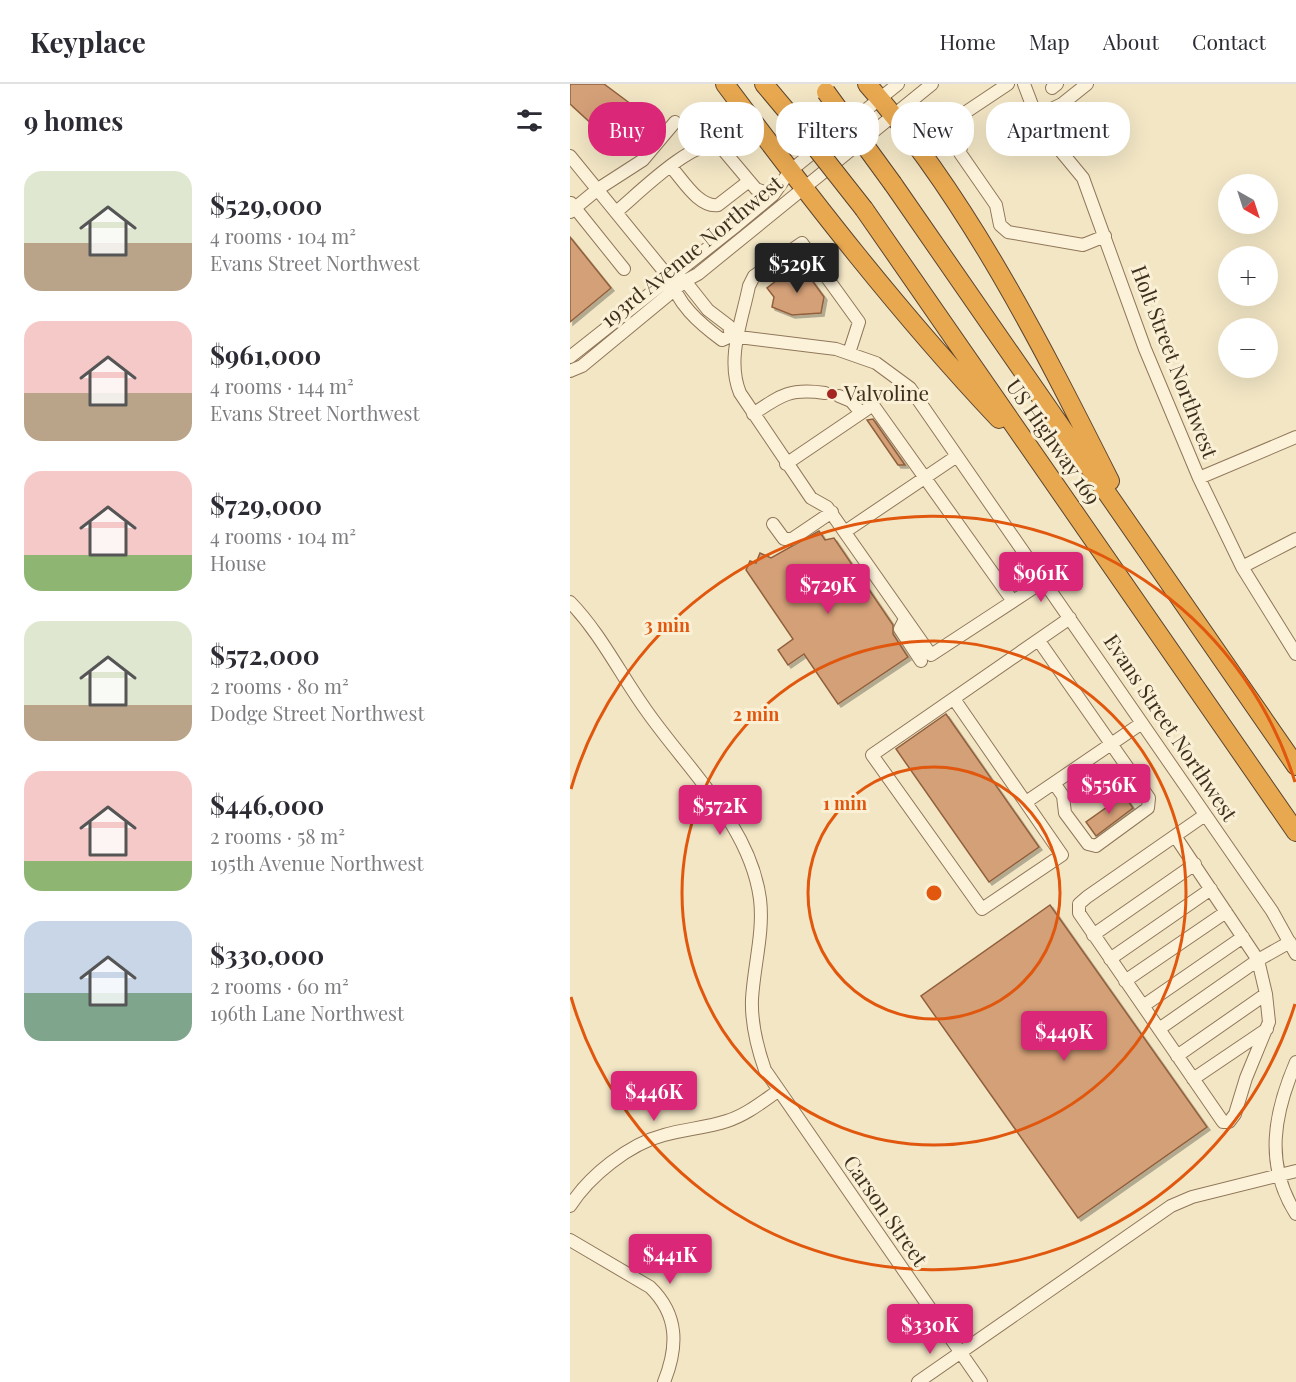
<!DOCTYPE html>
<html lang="en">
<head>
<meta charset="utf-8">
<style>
  :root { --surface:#fff; --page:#f7f7f7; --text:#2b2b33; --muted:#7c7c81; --line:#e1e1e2; --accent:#db2777 }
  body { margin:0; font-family:"Playfair Display",serif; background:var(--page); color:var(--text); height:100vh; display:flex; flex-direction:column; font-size:22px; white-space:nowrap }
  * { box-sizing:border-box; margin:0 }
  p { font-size:20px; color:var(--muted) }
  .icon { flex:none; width:33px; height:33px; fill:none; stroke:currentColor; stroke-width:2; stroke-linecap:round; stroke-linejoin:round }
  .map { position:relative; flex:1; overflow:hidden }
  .sheet { display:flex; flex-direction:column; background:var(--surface); width:570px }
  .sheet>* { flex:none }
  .banner { position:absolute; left:18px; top:18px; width:570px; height:54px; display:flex; gap:12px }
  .needle { width:39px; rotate:141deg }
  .fabs { position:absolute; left:648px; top:90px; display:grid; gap:12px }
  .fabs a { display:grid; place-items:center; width:60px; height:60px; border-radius:50%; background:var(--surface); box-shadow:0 6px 24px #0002; font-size:30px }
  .price { position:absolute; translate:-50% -51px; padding:0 14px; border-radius:6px; background:var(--accent); color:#fff; font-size:20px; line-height:39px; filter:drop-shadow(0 2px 3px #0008) }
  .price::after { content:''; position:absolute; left:50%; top:36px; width:18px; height:14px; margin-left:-9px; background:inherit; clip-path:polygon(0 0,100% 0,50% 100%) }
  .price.active { background:#222; color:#fff }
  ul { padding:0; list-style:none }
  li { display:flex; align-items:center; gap:18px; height:150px; padding:0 24px }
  li span { display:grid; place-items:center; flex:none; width:168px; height:120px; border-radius:18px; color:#555 }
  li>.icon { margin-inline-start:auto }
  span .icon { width:72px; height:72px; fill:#fffc; stroke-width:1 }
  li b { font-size:26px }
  h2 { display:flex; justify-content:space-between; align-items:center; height:72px; padding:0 24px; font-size:26px }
  .pill { padding:0 21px; border-radius:24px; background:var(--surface); box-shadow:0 6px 24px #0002; font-size:21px; line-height:54px }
  .pill.active { background:var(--accent); color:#fff }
  header { display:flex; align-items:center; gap:36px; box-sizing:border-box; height:84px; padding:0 30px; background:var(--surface); border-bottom:2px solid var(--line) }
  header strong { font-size:28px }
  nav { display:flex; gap:33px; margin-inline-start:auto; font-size:21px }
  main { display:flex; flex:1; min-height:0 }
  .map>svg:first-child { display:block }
</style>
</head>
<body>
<header>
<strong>Keyplace</strong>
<nav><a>Home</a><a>Map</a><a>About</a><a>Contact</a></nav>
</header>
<main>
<section class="sheet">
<h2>9 homes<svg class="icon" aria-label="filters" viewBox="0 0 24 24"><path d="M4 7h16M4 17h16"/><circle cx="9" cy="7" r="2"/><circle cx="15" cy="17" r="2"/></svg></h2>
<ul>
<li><span style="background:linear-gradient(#dfe7d0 60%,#b9a48a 0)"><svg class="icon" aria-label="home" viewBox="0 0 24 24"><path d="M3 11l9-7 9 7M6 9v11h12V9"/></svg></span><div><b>$529,000</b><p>4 rooms · 104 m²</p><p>Evans Street Northwest</p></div></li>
<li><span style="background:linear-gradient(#f6c9c9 60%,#b9a48a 0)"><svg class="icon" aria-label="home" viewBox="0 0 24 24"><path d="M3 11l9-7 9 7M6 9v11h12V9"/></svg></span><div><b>$961,000</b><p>4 rooms · 144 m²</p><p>Evans Street Northwest</p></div></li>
<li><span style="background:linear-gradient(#f6c9c9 70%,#8fb573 0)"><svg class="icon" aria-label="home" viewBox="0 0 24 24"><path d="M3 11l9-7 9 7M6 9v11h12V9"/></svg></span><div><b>$729,000</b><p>4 rooms · 104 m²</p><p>House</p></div></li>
<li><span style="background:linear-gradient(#dfe7d0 70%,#b9a48a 0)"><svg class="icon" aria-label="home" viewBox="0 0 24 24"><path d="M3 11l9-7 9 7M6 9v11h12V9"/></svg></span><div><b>$572,000</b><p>2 rooms · 80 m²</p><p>Dodge Street Northwest</p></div></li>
<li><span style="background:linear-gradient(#f6c9c9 75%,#8fb573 0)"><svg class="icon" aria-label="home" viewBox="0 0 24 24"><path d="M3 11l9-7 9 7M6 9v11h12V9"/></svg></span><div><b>$446,000</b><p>2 rooms · 58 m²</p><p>195th Avenue Northwest</p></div></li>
<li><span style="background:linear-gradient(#c9d6e8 60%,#7fa58c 0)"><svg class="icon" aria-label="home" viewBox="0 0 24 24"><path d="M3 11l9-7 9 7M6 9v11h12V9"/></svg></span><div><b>$330,000</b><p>2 rooms · 60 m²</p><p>196th Lane Northwest</p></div></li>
</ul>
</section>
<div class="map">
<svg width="726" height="1298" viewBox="0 0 726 1298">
  <defs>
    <filter id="shadow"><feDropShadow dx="3" dy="3" stdDeviation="0" flood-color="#0004"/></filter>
  </defs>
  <rect width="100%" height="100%" fill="#f2e6c5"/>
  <path fill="#d4a078" stroke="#91603c" stroke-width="1.5" filter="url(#shadow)" d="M0,0H34L77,32L49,65L0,20Z
    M0,153L41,204L0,238Z
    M224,183L233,184L254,213L251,229L222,231L202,223L204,213L197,204Z
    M303,335L335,381H328L297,336Z
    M249,447L255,456L264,454L323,541V550L338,573L268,620L234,570L218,581L208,566L223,555L176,486L180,477L186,479L190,469L201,474Z
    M376,630L469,763L419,798L326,665Z
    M554,711L563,724L526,752L516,738Z
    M480,821L637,1043L508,1134L351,912Z"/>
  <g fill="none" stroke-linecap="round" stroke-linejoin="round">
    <g stroke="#907759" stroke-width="14">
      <path id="minor" d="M438,0L396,28L390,69L426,121L430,141L438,148L513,161L535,152
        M454,0L470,42L513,94L575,265L629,394L672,483L726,570
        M482,4L487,0
        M465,33L492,20L517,0
        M0,72L93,186L115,197L138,226L159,242L161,252
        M101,83C113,96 129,124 148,121L179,97
        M1,119L54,185
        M0,128L28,105L73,76L105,38
        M46,128C68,110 122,55 149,61L186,105L203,111
        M100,192C106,219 129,239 152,256L161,252L266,265L306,279L340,304L702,827L726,870
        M279,269L289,238L232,159L184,192L179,202C172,237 156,275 170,309L241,414L257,423L361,571L474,497
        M0,273L167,141L203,111L220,87L328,0
        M0,287L12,282L115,197L128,190L362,0
        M269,312L281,317L291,329
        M183,330C211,311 220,304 255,309
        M216,380L303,321L442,516
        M629,394L726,353
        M203,440L214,455H222L262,428
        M276,447L387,372
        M672,483L726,455
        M0,518C31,550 50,590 76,626C117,685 180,741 190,815C194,848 184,881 182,915C181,940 187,963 195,986L411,1298
        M335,535L330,545L351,577
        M469,557L579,714L578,724L526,762L518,760L495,729L493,712L484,699
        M384,615L492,771L412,825L302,671L500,534
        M456,718L572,639
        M605,752L688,876L696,910L699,938L676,994L665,1030L659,1038H653L509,829V820L517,813L635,731
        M523,851L625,780
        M540,875L641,805
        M555,897L656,828
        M573,922L673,853
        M589,945L688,876L720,858
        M607,972L696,910
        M726,978C704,1029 694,1080 726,1130
        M623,995L697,945
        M0,1122C19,1092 59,1060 94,1051C114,1045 136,1044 157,1037C176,1031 192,1018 208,1007
        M0,1156L80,1203C109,1231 108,1263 94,1298
        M348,1298L601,1122L622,1113L726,1087"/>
    </g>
    <g stroke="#5d452d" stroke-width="20">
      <path id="highway" d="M155,0C241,115 330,230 429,335
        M194,0L220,31
        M297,0C397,113 472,262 540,397
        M323,100L726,682
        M294,125L726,748"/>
    </g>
    <use href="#minor" stroke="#fcf2da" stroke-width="12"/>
    <use href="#highway" stroke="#e8a850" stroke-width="18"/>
    <g stroke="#5d452d" stroke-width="20" stroke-linecap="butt">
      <path id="highway-bridge" d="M256,8L323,100
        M220,31L294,125"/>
    </g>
    <use href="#highway-bridge" stroke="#e8a850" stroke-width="18"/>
  </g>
  <g fill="none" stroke="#e0570d" stroke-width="3">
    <circle cx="364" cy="809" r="126"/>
    <circle cx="364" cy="809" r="252"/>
    <path d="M725 920A378 378 0 0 1 1 913M1 705A378 378 0 0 1 725 698"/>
  </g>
  <circle fill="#a52523" stroke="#f9f0d6" stroke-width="2" cx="262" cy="310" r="6"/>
  <g text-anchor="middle" stroke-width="6" stroke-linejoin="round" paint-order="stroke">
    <g font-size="21" fill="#3f2f1e" stroke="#f9f0d6">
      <text transform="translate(122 168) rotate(-39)" y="7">193rd Avenue Northwest</text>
      <text transform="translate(604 278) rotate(69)" y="7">Holt Street Northwest</text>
      <text transform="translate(483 358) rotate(55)" y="7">US Highway 169</text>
      <text transform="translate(600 644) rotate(56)" y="7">Evans Street Northwest</text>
      <text transform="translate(315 1127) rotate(55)" y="7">Carson Street</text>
    </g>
    <g font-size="21" fill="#3f2f1e" stroke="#f9f0d6" text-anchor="start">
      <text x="274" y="317">Valvoline</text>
    </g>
  </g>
  <circle cx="364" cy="809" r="9" fill="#e0570d" stroke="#f9f0d6" stroke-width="3"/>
  <g font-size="18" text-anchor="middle" font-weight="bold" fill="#e0570d" stroke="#f9f0d6" stroke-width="6" stroke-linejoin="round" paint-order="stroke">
    <text x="97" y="548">3 min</text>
    <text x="186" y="637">2 min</text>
    <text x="275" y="726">1 min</text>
  </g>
</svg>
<div class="fabs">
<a><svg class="needle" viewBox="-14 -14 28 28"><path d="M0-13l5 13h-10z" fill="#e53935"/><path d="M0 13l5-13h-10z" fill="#7c7c81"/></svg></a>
<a>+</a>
<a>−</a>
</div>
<b class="price active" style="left:227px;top:210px">$529K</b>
<b class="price" style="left:471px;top:519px">$961K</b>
<b class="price" style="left:258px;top:531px">$729K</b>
<b class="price" style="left:539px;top:731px">$556K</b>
<b class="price" style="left:150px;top:752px">$572K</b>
<b class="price" style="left:494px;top:978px">$449K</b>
<b class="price" style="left:84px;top:1038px">$446K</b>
<b class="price" style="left:100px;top:1201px">$441K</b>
<b class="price" style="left:360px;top:1271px">$330K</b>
<div class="banner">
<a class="pill active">Buy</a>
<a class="pill">Rent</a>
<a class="pill">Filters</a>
<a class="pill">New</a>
<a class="pill">Apartment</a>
</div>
</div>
</main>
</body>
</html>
